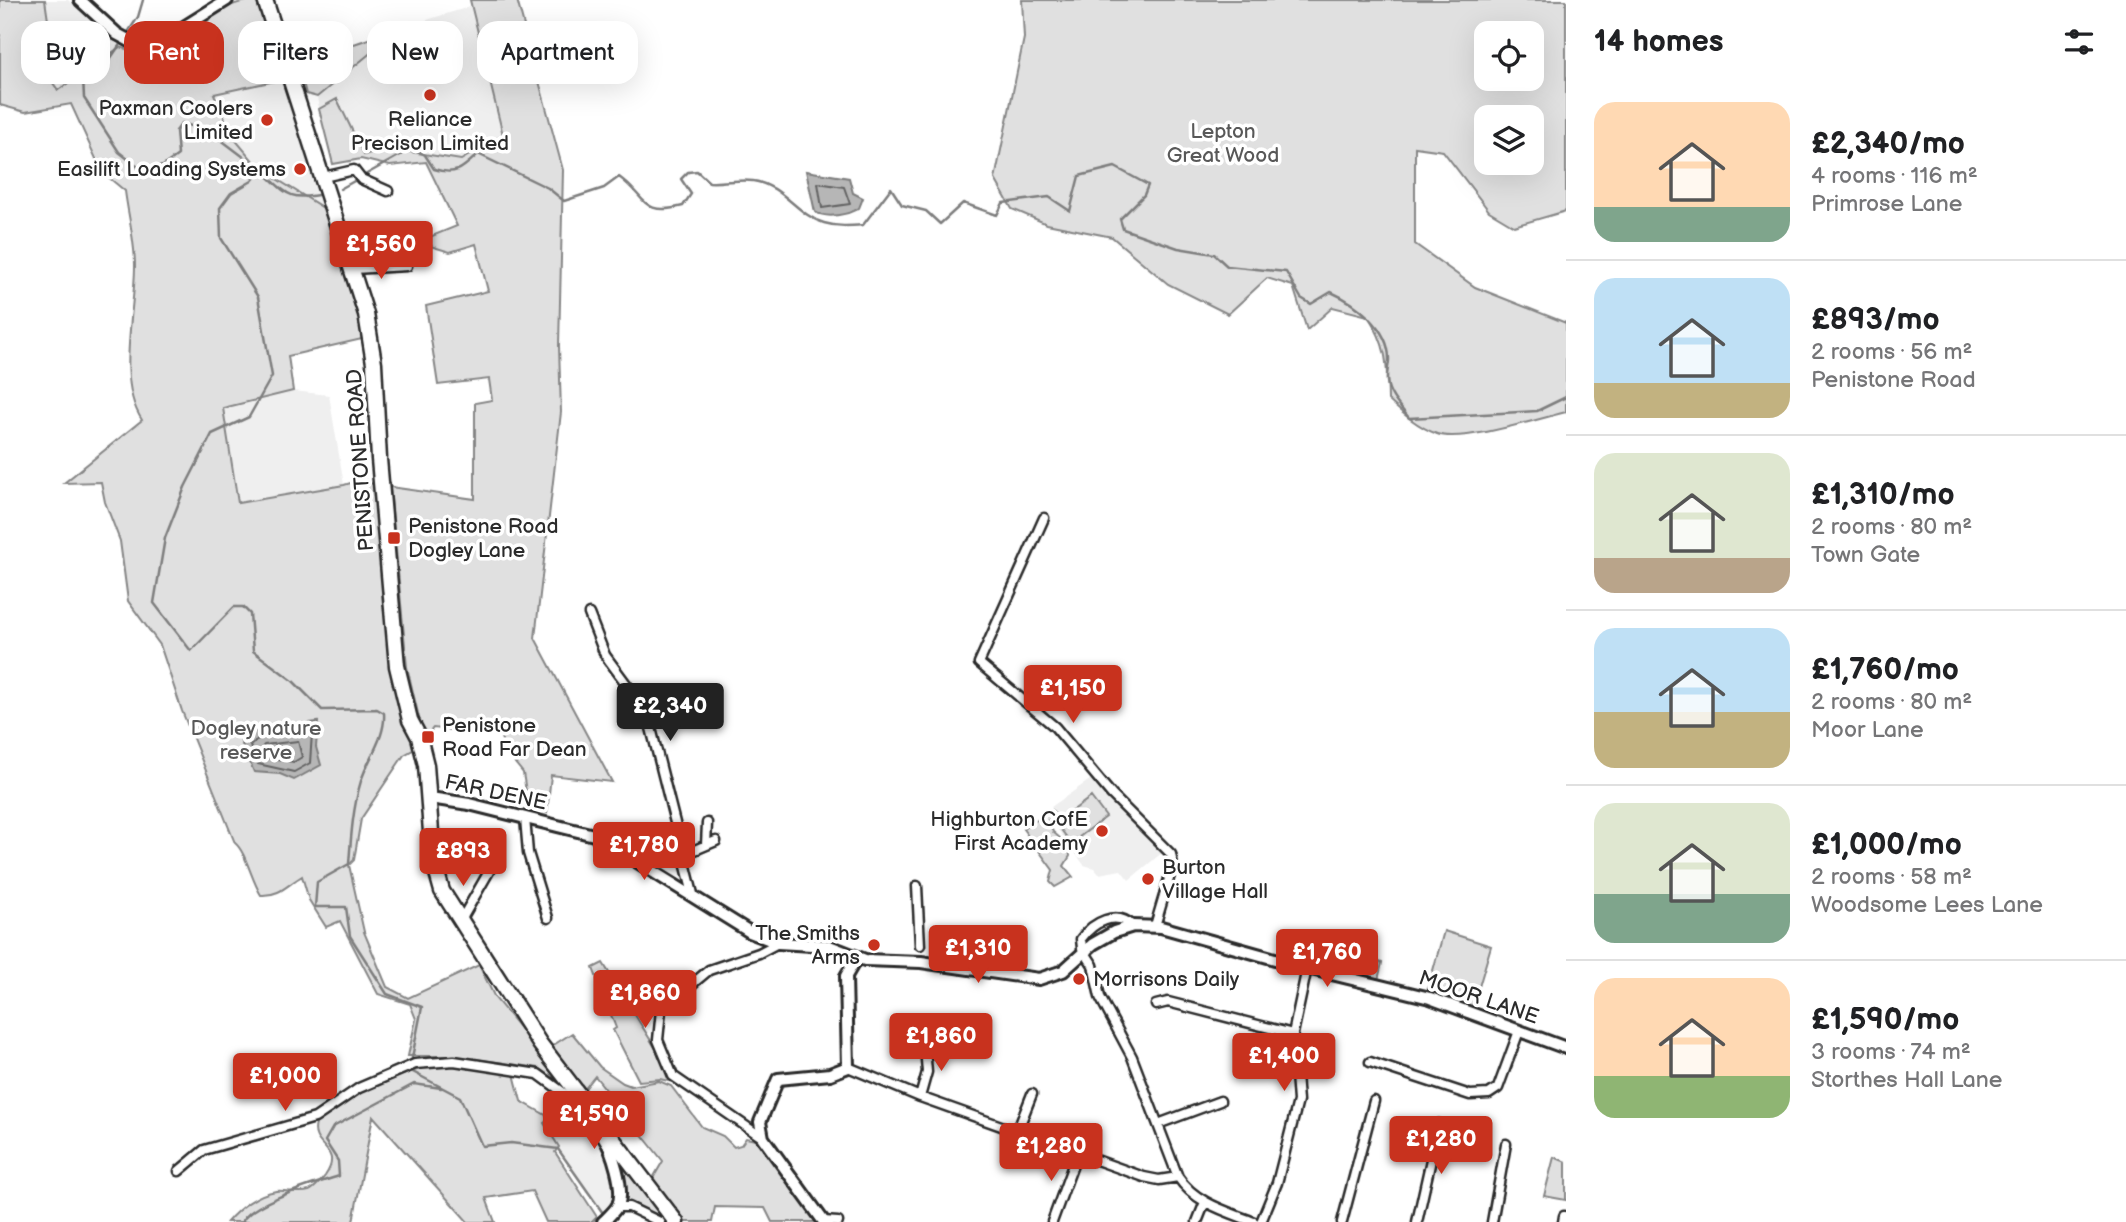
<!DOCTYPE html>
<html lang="en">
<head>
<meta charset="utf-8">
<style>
  :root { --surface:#fff; --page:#f6f6f6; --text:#202124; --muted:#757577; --line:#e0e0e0; --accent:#c8321e }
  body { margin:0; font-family:"Balsamiq Sans",sans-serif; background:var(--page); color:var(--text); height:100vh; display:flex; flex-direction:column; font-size:26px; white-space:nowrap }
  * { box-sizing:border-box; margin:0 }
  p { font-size:23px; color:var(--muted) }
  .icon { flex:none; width:38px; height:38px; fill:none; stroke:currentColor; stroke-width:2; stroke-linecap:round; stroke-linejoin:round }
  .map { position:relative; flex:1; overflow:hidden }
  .panel { display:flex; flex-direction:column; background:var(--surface); width:560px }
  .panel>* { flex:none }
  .hud { position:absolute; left:21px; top:21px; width:665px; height:63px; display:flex; gap:14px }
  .tools { position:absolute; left:1474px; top:21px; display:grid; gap:14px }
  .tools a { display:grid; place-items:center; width:70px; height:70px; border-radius:14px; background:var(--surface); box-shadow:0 7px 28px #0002; font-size:35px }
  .price { position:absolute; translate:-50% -60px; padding:0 16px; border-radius:7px; background:var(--accent); color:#fff; font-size:23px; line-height:46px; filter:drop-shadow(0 2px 4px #0008) }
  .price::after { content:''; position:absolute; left:50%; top:42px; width:21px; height:16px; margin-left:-10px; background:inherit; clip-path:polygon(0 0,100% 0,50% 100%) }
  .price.active { background:#222; color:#fff }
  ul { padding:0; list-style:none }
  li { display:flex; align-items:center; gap:21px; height:175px; padding:0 28px }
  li+li { border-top:2px solid var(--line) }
  li span { display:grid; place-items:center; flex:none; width:196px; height:140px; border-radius:21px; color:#555 }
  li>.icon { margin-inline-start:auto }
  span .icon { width:84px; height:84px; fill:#fffc; stroke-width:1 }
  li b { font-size:30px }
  h2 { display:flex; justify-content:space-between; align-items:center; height:84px; padding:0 28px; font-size:30px }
  .pill { padding:0 24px; border-radius:21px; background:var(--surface); box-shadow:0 7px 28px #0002; font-size:24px; line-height:63px }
  .pill.active { background:var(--accent); color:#fff }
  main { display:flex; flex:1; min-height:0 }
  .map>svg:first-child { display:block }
</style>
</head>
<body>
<main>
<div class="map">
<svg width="1566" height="1222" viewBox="0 0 1566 1222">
  <rect width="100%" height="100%" fill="#fff"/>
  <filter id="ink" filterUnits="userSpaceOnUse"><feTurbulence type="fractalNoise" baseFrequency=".0143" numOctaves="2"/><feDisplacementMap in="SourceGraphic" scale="14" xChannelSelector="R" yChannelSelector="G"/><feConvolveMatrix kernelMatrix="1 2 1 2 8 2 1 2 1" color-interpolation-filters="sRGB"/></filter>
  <g filter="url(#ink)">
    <path fill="#efefef" d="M45,0H68L120,47L58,90L29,49L49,27Z
      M472,6L504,135L461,160L386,148L363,155L338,99L319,109L317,97L401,28Z
      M284,79L328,211L256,166L233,138L214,93Z
      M293,391L329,395L344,485L238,504L223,408Z
      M1094,777L1163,852L1129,880L1121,870L1099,874L1094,868L1084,865L1050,819L1056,814L1051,807Z
      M570,1100L607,1148L616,1194L604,1217L543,1123Z"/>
    <path fill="#e0e0e0" stroke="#868686" stroke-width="2" fill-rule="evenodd" d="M0,0H45L49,27L29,49L58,90L120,47L151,57C180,35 221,0 258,0L284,79L214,94L233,137L259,168L328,211L359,316L362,339L288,356L293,391L223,408L238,503L344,485L364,479L377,487L391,668L418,747L404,755L361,819L354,860L349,865L364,932L387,987L408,998L479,965L495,998L570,1089L539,1068L454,1056H408L416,1019L410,1004L378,994L340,921L326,927L309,900L302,876C287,885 280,896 261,895C251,879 246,852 235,843L182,711L160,645L128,601L120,541L105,502L101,482L64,483L142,420C116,381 135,312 135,266C135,241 128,215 125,191L102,172L71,104L25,112L0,105Z
      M470,0H517L563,170L559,346L561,412L535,638L612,782L551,775L547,813L529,810L523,773L503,748L501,735L433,728L424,739L407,667L390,487L475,499V403L492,400L489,379L438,385L426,306L488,291L476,244L450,252L417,242L457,226L426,162L390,166L361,159L333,164L319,109L337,99L364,155L386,148L461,160L503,135Z
      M1022,0H1566V211L1514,226L1489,211L1443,151L1415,147V244L1475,287L1566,323V412C1538,419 1462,443 1437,434C1418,427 1402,413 1388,400C1387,365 1388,347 1368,316L1333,307L1307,330L1293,286L1267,278L1228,314L1168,284L1112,237L1047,224L1012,209L995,179L1024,38ZM1486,33H1531V79H1486ZM1486,117H1531V163H1486Z
      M401,28L317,97L306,94L298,63Z
      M1091,797L1106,817L1071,843L1056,823Z
      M1052,810L1055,814L1048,821L1053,832L1069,846L1070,856L1064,866L1073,877L1055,887L1050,882L1053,870L1023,829Z
      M1444,931L1491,946L1473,1007L1427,992Z
      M1365,957L1382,963L1378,980L1350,973V969L1359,971Z
      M603,963L677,1083L660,1079L639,1081L613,1030L616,1028L593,968Z
      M572,1033L600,1067L623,1083L631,1086L659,1081L671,1086L702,1127L723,1136L734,1147L741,1145L746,1138L760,1141L818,1222H772L765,1208L715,1207L712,1222H681L652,1180L663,1161L595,1076L583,1091L552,1046Z
      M452,1066L514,1074L521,1101L551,1118L544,1123L559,1147L555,1152L597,1217L592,1222H546L532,1191L486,1198L495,1222H468L373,1116L353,1222H227C239,1208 257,1194 276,1191C286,1190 300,1194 309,1191C314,1189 322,1180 325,1176C345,1147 309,1148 316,1124C322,1105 400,1075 420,1069C429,1066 442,1067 452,1066Z
      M616,1150L671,1222L624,1201Z
      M1554,1157L1566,1162V1200L1544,1196Z"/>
    <path fill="#b6b6b6" stroke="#7e7e7e" stroke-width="2" d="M806,171L849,178L853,193L863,198L859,208C848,215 827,219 815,212Z
      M318,722L316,747L321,765L294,780L280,774L254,772L241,742L256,730Z"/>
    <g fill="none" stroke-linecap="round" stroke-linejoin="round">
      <path stroke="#636363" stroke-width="2" d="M818,183L844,187L850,204L822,208Z
        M309,730L312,733L310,763L294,772L258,764L250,746L260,737Z
        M298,741L302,757L294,762L266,757L261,749L264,745Z"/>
      <path stroke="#7e7e7e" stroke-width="2.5" d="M127,34L138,17L143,0
        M123,40L104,68L87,71L83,77L84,98L119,152L142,170L163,166L178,155L176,131L182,123L212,133L261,170L252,181L231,193L220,208L221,238L258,297L272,376L249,417L212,434L185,487L165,538L154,603L191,651L234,607H243L250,614L253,651L293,681L322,710L377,709L384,713C386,737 368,758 361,781C353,807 351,836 349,864L317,882L315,907H346L350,936L387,994L422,1007L411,1063
        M261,170C286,192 287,202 322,194
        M340,189L413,148L425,155L434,169C456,176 462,169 478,154L548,188L564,201L604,188L619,177C647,197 641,217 683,206L691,194L681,179L688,172L697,171L709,182C723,183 740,179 753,181C783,185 797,215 824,223C837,227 850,226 863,225L891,188L902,205L926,211L940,224L963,203L997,215L1003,203L1049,197L1070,211L1079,176L1115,167L1148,185L1144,195L1120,219L1123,229L1178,248L1214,254L1227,266L1286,272L1301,298L1311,304L1331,292C1356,303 1389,328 1389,359C1389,366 1386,374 1387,381C1388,395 1401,408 1409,418L1537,411L1566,397
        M409,1070L460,1097L482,1146L511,1143L558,1149L605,1216
        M242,1222C251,1202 318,1183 339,1176L338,1161L325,1141L333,1127L414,1084L441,1088"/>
      <g stroke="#2b2b2b" stroke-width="13">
        <path id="street" d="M323,177L354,170L361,179L388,191
          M353,269L407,266
          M1044,518L979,663L1055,727L1112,795L1171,854L1173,865L1155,926
          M589,614L605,655L647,712L693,894
          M525,818L528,853L548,918
          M706,845L707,823
          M683,855L716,841
          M917,886L920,945
          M460,922L491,868
          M1133,926C1116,910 1093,922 1081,939L1082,948L1093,965L1100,997L1132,1057L1178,1177C1195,1203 1226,1211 1254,1222
          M1156,1005L1168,1002L1293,1034
          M1370,1062L1470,1095L1489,1094L1498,1088L1519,1031
          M848,1067L920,1097L1144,1177L1159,1180L1178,1177
          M920,1097L927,1072L925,1048
          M1158,1124L1220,1101
          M1017,1132L1032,1094
          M763,1138L673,1076L658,1040L661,1010L709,970L759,953L778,943
          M179,1171L204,1150L315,1118L359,1088L415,1064L454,1061L538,1074L579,1104
          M617,1207H629L660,1222
          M823,1221L838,1222
          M1052,1222L1077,1154
          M1197,1222L1205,1202
          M1261,1222L1277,1183L1298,1101L1293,1034L1307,968
          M1342,1222L1374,1101
          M1417,1222L1439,1124
          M1492,1222L1506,1144
          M1563,1222L1564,1216"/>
      </g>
      <g stroke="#2b2b2b" stroke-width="16">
        <path id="secondary" d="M80,0L117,34L141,47L160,42L227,0
          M430,798L469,804L594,835L750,932L778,943L829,946L865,960L921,962L1039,979L1063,971L1093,944L1114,932L1133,926L1161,927L1307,968L1430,998L1566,1048
          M603,1136C612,1149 625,1189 618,1205C615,1211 608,1217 603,1222
          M824,1222L763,1138L760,1122L778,1079L830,1074L848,1067L846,976L857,957"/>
      </g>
      <g stroke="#2b2b2b" stroke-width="19">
        <path id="highway" d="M265,0L366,314L374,363L379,459L397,666L410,720L419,737L426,765L433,859L442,891L540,1044L676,1222"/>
      </g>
      <use href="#street" stroke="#fff" stroke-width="8"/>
      <use href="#secondary" stroke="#fff" stroke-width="10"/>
      <use href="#highway" stroke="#fff" stroke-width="14"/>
    </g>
  </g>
  <g fill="#c8321e" stroke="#fff" stroke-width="2.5">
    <circle cx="430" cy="95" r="7"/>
    <circle cx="267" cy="120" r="7"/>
    <circle cx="300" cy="169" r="7"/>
    <rect x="387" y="531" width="14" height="14" rx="3.5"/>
    <rect x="421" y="730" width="14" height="14" rx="3.5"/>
    <circle cx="1102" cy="831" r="7"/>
    <circle cx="1148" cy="879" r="7"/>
    <circle cx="874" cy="945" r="7"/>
    <circle cx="1079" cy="979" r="7"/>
  </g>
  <g text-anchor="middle" stroke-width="7" stroke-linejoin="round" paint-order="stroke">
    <g font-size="21" fill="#2b2b2b" stroke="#fff" text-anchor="end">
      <text x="253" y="115">Paxman Coolers<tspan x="253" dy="24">Limited</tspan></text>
      <text x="430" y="126" text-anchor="middle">Reliance<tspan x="430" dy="24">Precison Limited</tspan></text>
      <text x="286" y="176">Easilift Loading Systems</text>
      <text x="408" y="533" text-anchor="start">Penistone Road<tspan x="408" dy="24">Dogley Lane</tspan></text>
      <text x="442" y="732" text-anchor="start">Penistone<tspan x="442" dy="24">Road Far Dean</tspan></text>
      <text x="1088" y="826">Highburton CofE<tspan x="1088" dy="24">First Academy</tspan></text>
      <text x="1162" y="874" text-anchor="start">Burton<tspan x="1162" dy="24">Village Hall</tspan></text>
      <text x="860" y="940">The Smiths<tspan x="860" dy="24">Arms</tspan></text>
      <text x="1093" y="986" text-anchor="start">Morrisons Daily</text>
    </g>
    <g font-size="21" fill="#585858" stroke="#fff">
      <text x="1223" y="138">Lepton<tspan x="1223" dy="24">Great Wood</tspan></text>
      <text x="256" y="735">Dogley nature<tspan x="256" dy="24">reserve</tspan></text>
    </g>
    <g font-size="21" fill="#2b2b2b" stroke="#fff">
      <text transform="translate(360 460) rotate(-94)" y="7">PENISTONE ROAD</text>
      <text transform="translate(496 792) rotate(12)" y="7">FAR DENE</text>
      <text transform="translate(1479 997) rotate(19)" y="7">MOOR LANE</text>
    </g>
  </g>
</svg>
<div class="tools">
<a><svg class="icon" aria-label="locate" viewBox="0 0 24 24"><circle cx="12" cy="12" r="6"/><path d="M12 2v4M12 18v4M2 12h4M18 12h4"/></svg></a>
<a><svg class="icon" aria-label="layers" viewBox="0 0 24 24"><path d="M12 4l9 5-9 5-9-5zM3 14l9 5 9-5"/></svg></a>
</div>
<b class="price" style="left:381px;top:281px">£1,560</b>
<b class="price" style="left:1073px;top:725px">£1,150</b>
<b class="price active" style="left:670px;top:743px">£2,340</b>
<b class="price" style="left:644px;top:882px">£1,780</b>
<b class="price" style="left:463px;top:888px">£893</b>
<b class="price" style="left:978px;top:985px">£1,310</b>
<b class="price" style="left:1327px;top:989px">£1,760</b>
<b class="price" style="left:645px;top:1030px">£1,860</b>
<b class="price" style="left:941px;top:1073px">£1,860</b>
<b class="price" style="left:1284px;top:1093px">£1,400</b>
<b class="price" style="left:285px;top:1113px">£1,000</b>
<b class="price" style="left:594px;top:1151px">£1,590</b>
<b class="price" style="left:1441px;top:1176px">£1,280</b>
<b class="price" style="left:1051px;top:1183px">£1,280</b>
<div class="hud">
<a class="pill">Buy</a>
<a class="pill active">Rent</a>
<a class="pill">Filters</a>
<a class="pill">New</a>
<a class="pill">Apartment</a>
</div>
</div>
<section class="panel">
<h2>14 homes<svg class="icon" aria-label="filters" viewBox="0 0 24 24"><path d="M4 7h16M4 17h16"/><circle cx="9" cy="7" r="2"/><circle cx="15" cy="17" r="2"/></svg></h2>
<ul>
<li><span style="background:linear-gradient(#ffd9b3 75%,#7fa58c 0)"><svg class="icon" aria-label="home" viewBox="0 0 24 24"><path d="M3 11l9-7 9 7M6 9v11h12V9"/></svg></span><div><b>£2,340/mo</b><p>4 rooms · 116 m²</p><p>Primrose Lane</p></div></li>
<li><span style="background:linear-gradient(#bfe0f5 75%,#c2b280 0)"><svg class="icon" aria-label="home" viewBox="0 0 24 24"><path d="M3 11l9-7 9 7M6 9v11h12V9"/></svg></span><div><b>£893/mo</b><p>2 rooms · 56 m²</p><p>Penistone Road</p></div></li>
<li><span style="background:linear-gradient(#dfe7d0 75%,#b9a48a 0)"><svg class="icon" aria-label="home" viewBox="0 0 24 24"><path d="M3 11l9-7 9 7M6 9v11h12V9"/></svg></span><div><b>£1,310/mo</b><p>2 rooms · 80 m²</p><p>Town Gate</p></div></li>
<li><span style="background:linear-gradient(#bfe0f5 60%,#c2b280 0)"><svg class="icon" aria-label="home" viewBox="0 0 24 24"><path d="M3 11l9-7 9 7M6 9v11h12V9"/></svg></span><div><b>£1,760/mo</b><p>2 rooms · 80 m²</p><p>Moor Lane</p></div></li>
<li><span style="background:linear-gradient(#dfe7d0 65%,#7fa58c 0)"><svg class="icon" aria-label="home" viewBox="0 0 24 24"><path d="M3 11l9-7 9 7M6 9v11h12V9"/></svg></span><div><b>£1,000/mo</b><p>2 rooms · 58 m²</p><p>Woodsome Lees Lane</p></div></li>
<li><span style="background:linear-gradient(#ffd9b3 70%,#8fb573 0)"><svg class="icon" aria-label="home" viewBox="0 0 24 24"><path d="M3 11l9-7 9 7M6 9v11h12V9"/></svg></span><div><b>£1,590/mo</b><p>3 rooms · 74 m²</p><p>Storthes Hall Lane</p></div></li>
</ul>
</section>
</main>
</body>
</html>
